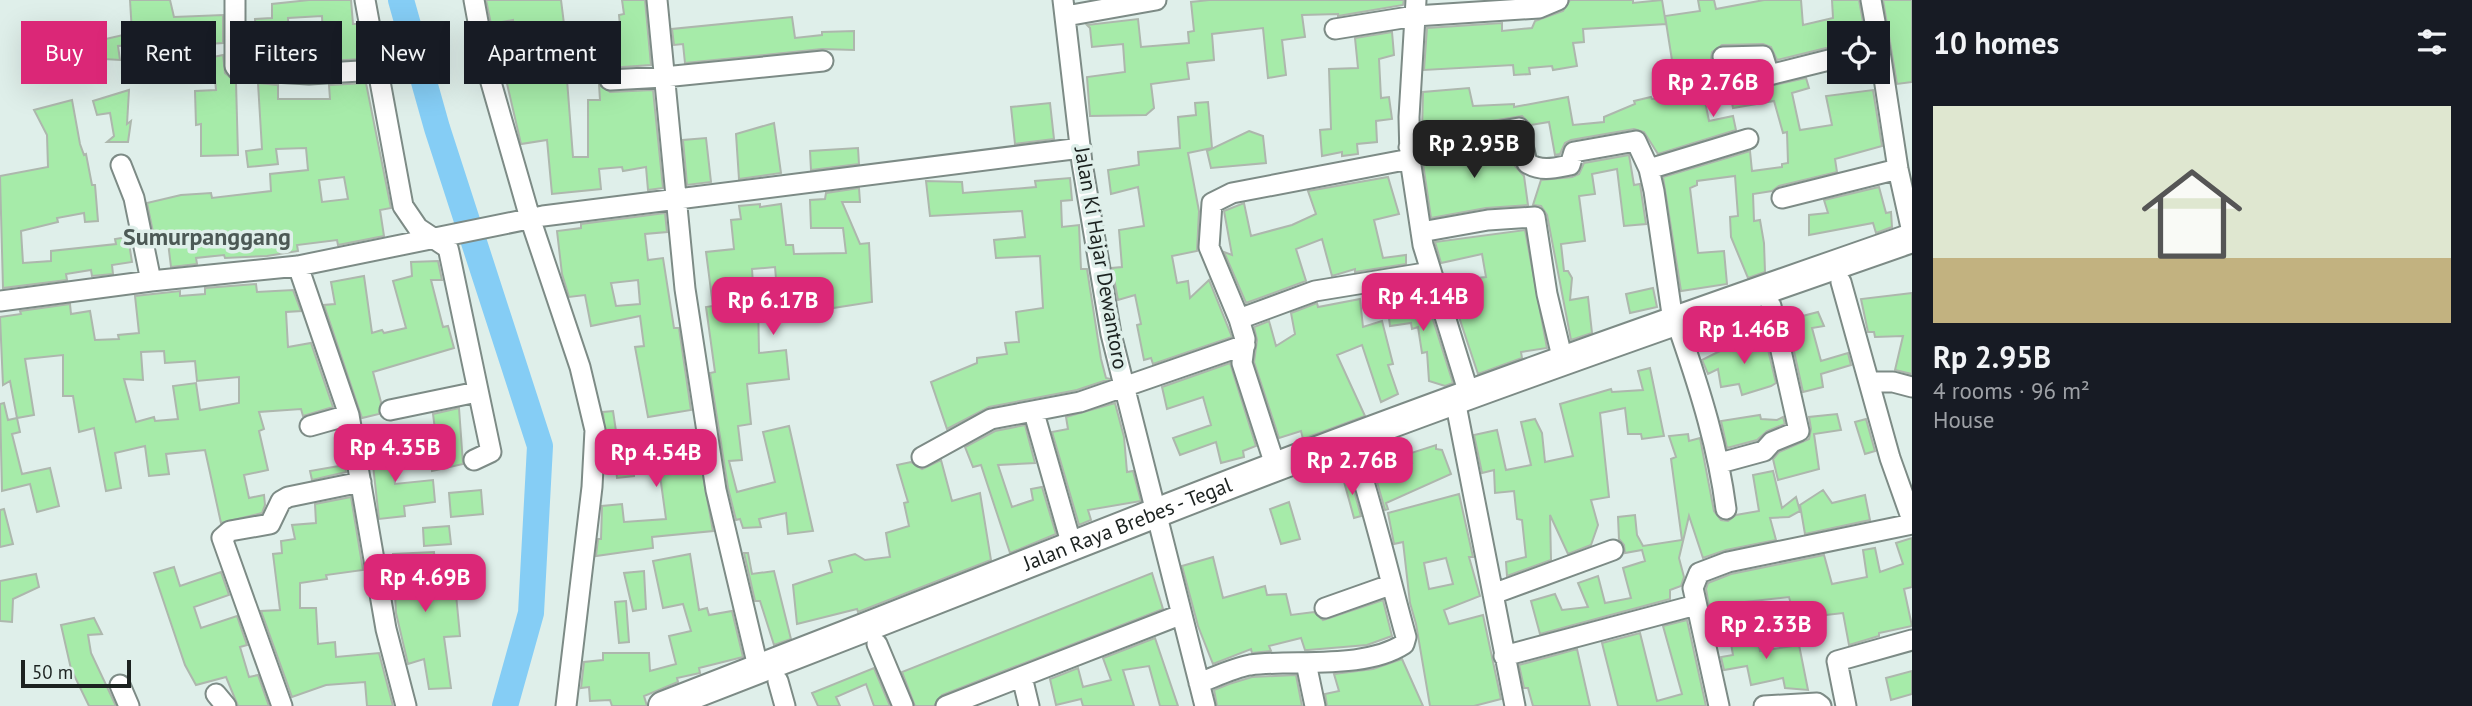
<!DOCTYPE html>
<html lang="en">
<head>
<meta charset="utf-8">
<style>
  :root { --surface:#171b24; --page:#20242c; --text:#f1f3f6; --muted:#9ea1a6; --line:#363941; --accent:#db2777 }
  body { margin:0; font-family:"PT Sans",sans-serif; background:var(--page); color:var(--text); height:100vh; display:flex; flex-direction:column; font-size:26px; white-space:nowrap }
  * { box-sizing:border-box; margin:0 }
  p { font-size:23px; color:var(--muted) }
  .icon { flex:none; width:38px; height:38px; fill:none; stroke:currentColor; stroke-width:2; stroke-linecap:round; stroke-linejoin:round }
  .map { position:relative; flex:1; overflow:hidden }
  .sheet { display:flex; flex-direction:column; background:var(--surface); width:560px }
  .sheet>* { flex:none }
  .top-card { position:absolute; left:21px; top:21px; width:665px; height:63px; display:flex; gap:14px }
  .controls { position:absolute; left:1827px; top:21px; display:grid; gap:14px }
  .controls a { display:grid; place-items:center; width:63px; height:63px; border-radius:0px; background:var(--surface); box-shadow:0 7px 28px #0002; font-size:35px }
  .scale { position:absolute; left:21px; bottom:18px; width:110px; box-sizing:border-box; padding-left:7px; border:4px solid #1c2220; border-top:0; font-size:19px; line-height:24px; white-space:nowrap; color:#1c2220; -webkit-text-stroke:5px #dfefea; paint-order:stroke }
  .price { position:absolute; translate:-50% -60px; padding:0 16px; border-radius:14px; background:var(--accent); color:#fff; font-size:23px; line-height:46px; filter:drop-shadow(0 2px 4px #0008) }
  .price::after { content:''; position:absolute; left:50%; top:42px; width:21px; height:16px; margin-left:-10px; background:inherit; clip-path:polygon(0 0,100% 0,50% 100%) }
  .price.active { background:#222; color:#fff }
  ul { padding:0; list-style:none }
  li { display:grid; align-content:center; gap:14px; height:371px; padding:0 21px }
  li+li { border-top:2px solid var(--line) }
  li span { display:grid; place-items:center; height:217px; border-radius:0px; color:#555 }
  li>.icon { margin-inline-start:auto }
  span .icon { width:126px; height:126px; fill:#fffc; stroke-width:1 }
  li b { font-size:30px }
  h2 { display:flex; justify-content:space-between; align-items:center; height:84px; padding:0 21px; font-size:30px }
  .chip { padding:0 24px; border-radius:0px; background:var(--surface); box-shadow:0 7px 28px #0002; font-size:24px; line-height:63px }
  .chip.active { background:var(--accent); color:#fff }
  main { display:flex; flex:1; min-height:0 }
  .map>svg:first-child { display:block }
</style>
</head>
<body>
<main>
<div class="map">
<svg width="1912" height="706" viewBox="0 0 1912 706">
  <rect width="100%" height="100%" fill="#dfefea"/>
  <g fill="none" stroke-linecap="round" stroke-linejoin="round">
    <path stroke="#85cdf5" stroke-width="26" d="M401,0L437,128L540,446L531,613L505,706"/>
  </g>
  <path fill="#a6eba9" stroke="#adb7ad" stroke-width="2" fill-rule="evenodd" d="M130,0H170L174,17L223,15V43L191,45L190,39L143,43L142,39L139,62H134L133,45L118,46L120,60L104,59L97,41L132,33Z
    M309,0H351L353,24H357L363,59L309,62L257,59L255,19L272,18V4ZM322,16L323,39L289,40L288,18Z
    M486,0H561L565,32L589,31V25L620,26L619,15L624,14L622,0H645L651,65L609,68L598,77V72H589V65L566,67L573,157H588V100H600L599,84L610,92L653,90L663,188L648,190L646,167L623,171L622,167L599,169L601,189L552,194L547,140L521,144L505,75H502L498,62L496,53L516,51L513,20L491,24Z
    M1209,0H1404L1403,5L1338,16V14L1302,15L1305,37L1282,40L1286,75L1268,78L1263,28L1212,34L1214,60L1187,63L1189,79L1151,84L1154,108L1146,115L1090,116L1087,77L1125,72L1123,44L1092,47L1090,28L1087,25L1138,19L1141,47L1189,43L1188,32L1194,31L1191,2Z
    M1570,0H1633V3L1662,0L1666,24L1583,29L1584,42L1573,43L1577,66L1553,70L1552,66L1529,68L1530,74L1514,75L1513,65L1424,70L1427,28L1502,23V31L1532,28L1535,21L1563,11Z
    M1698,0H1714L1716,9L1764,0H1801L1803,25L1833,18L1832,0H1859L1865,33H1839V50L1826,48L1777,60L1771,47L1763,44L1722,45L1712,52L1711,58L1717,67L1754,68L1758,79L1765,87L1806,78L1809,88L1792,93L1800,130L1832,125L1826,96L1873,90L1882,146L1835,159L1837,172L1779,186L1772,191L1753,194L1754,221L1760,220L1764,243L1765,272L1748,278L1731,237L1730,217L1738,216L1735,176L1697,181V185L1690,188L1698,253L1724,251L1727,284L1681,291L1663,177L1750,151L1752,171L1782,167V164L1788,163L1787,132L1783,133L1774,101L1733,108L1728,83L1702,87L1709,121L1733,116L1736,130L1658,154L1644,132L1634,129L1571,140L1565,143L1560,154L1555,155L1549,122L1531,125L1522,116L1422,132L1423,92L1469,88L1473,106L1514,104V107L1568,97L1573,125L1604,122V117L1635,104L1634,101L1651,97L1652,99L1678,98L1665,16L1700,11Z
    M1883,0H1912V82L1897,84Z
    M792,17L795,38L822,35V32L854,31V50L822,49L685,63L683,44L674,45L672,29Z
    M1392,32L1394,55L1379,59L1381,98L1389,97L1392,119L1376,121L1377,142L1357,144L1358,154L1342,156V152L1322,156L1320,130L1331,129L1329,69L1358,68L1355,38Z
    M223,55L225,73L236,82L238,155L201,156V124L196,125L195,91L216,90L213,57Z
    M258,83L278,85V99H330L329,85L366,83L391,208L380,210L384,236L338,245L337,240L297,245L298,251L267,256L225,258L224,255L196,258L197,264L171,267L167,234L154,237L147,203L181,195L211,193L212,198L271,191L270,174L308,170L306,148L276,149L278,164L248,167L246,151L262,149ZM344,177L348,199L322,202L319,180Z
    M129,90L127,124L131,121L128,142H107L114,136L110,113L97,115L93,101Z
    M72,100L80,144L84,155L86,154L92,185H95L98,221L85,222L84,213L57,218L58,222L21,231L23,263L51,261V251L116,244L115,239L128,237L132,262L112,265L113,274L92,276L91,270L66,274L67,280L3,288L0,176L48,167L47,135L34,110Z
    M1208,102L1212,148L1188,153L1199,211L1197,251L1172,256L1177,283L1188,281L1190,298L1209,280L1232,337L1153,364L1151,358L1144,360L1137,325L1141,324L1135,295L1118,300L1112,268L1122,267L1119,230L1144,226L1138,187L1111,194L1108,170L1139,165L1138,152L1180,148L1178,117L1196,115L1195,103Z
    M1050,103L1054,139L1015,144L1011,107Z
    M774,123L781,173L739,179L736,134Z
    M1249,131L1263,136L1266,163L1211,168L1207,151Z
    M706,138L711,182L687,185L683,140Z
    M1510,142L1515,166L1524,176L1528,205L1486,208L1431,218L1422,157Z
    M858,148L859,164L811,170L810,151Z
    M1629,155L1634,185L1640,184L1646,224L1624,226L1617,169L1592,174L1595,194L1579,196L1585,241L1561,244L1564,271H1568L1572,278L1570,300L1588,297L1592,333L1571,340L1547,215L1541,206L1533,205L1541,180L1572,177L1579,174L1584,163Z
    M1388,177L1399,214L1374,220L1383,258L1406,255V264L1355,272V269L1332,276L1322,239L1296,249L1306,281L1246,303L1224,252L1232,255L1224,211L1244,203L1251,236L1292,225L1316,214L1308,191Z
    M1070,178L1072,200L1061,201L1062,227L1079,225L1081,269H1087L1101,359L1106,378L1110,379L1077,390L989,407L947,429L931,382L977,363V358L1007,354L1005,343L1019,342L1016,312L1043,308L1040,256L996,258L994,240L1025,237L1022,211L930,216L926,181L962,182L963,193L1036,187L1035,181Z
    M1879,187L1886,213L1891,212L1892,227L1876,233L1873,223L1809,235V215L1828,213L1824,200Z
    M859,188L860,202H842L860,244L869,243L872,302L833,308L832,298L805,301L803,288L777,290L775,267L752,269L754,300H758L759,353L786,350L789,379L747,384L751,424L738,426L742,460L729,461L737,492L775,482L763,432L789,426L813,531L788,534L786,513L759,519L761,527L743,528L740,519L736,520L728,488L710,373L715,372L706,307L713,306L706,252L734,249L731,220L741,219L739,206L760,204V207L781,204L786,245H793L794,254L846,253L843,228H811L810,200L825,199L826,193Z
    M665,213L667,232L645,234L648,260L663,258L674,328H679L691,410L648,417L635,347L644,346L640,316L591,326L585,295L569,297L562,274L557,231L581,228V224ZM638,280L640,304L616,306L611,283Z
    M1525,230L1547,348L1521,352L1522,358L1478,374L1447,281L1486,277L1482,254L1441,263L1435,242Z
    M438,261L442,280H431L443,327L448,326L454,348L373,372L381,402L379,414L362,418L324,305L335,304L331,282L364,276L372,333L382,330L384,333L406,328L393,281L412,276L411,262Z
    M256,284L257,292L293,290L301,311L286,312L288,347L311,343L333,407L303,416L301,409L259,412L264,429L259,431L268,470L244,475L249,498L264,495L265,505L262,513L221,523L205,450L166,454L169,474L149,476L145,446L115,453L121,488L106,491L94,428L79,432L73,396H63V355L25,359L34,415L17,418L10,381L3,385L0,317L21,314L20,311L70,304L71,314L90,311L95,340L119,339L118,335L139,333L135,296L180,291V296L205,294V288ZM164,351L165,363L195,361L197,381L239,377V403L200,410L196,383L173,386L178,419L155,421L154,417L136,422L124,379L143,380L141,352Z
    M1653,288L1657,307L1630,313L1626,294Z
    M1424,291L1453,383L1445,386L1429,381L1427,352L1422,353L1418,327L1412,329L1411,323L1390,326L1387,303L1408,301L1407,294Z
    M1912,293V374L1895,370L1903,336L1875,337L1874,332H1868L1861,299Z
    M1360,299L1363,327L1382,321L1393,364L1388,365L1398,394L1381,402L1362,345L1337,355L1365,416L1303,439L1301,431L1279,438L1254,362L1257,340L1254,327L1269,321L1276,346L1295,334L1291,313L1317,303L1318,307Z
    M1818,312L1824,326L1812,328L1821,361L1848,353L1851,365L1821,374L1823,387L1803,392L1787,320Z
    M1765,337L1776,383L1771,386L1742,395L1739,384L1721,387L1718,369L1708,374L1702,360L1730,346Z
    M1230,363L1256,446L1243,451L1244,457L1221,463L1216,442L1180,455L1173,438L1211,425L1203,397L1167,409L1162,387Z
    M1650,368L1664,436L1642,439L1641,434H1628L1625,408L1600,413L1609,497L1591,500L1598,525L1591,545L1568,554L1550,515L1551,560L1507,576L1506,562L1526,557L1522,520L1517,519L1514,491L1495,493L1494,470L1482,473L1474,435L1497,430L1506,470L1531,465L1521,422L1535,419L1542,433L1545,462L1573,456L1560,404L1611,389L1612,392L1643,390L1638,371Z
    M4,403L8,420L17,418L20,432L12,434L22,474L50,468L59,506L37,512L30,484L2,491L0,404Z
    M1115,403L1124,437L1127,472L1133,471L1141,501L1088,510L1091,520L1079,525L1052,432L1068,429L1066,417Z
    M459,408L463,464L432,471L429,438L436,437L433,414Z
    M613,411L617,438L695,431L713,531L652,537L653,548L596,556L598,539H601L602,506L622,504L624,522L666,519L659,468L634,470V476L617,478L614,450L607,451L603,412Z
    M1837,414L1841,430L1814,434L1819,469L1778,480L1773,459L1779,452L1809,439L1811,429L1809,417Z
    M1760,415L1761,419L1777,420L1783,417L1785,424L1767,431L1757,440L1727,448L1721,421Z
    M1866,419L1875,451L1865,454L1855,422Z
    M1025,425L1035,463L998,465L1012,507L1033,500L1031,489L1042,487L1056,534L1010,553L981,465L973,467L965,447L995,431Z
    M1688,434L1689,441L1700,438L1714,511L1721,520L1728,521L1736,515L1759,511L1753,475L1773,471L1782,508L1796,497L1800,511L1789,517L1770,518L1776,540L1726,550L1703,558L1689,516L1679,558L1684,577L1681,586L1670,590V599L1540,634L1531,601L1555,594L1562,610L1588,607L1578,583L1598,576L1605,603L1631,598L1623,568L1645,561L1642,550L1625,553L1624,545L1619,539L1618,517L1635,515L1637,535L1643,546L1682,540L1671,459L1676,457L1669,436Z
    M388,436L395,484L433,480L435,502L404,506L405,516L379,519L370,438Z
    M1436,445V449L1442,450L1451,474L1386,503L1388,509L1385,510L1373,468L1412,463L1408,454Z
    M941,460L952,501L980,493L991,560L858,612L857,609L797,624L793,585L832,572L829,561L855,554L865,560L890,557L886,533L909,526L904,503L908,502L897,465L911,462L922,469Z
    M345,465L346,472L312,480L310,471Z
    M1350,476L1361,516L1354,518L1343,478Z
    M481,490L483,514L451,517L449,493Z
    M1823,490L1832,503L1865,495L1870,520L1805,534L1800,505Z
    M1459,494L1473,557H1469L1480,596L1444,610L1449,624L1483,615L1501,699L1474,706H1430L1416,624L1410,603L1403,542L1394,544L1388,513ZM1446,558L1453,584L1429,589L1424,563Z
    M351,497L363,570L326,575L327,579L300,583V608H316L318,644L335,642L336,657L379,653L393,706H367L365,682L326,685L292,697L261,611L280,610L273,554L282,553L281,541L295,539L292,525L316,523L315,504Z
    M1289,502L1300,539L1281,544L1270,509Z
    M4,509L13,544L0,547V510Z
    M449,526L451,544L424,546L423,528Z
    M1912,538V587L1904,589L1912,626L1879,633V636L1849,645L1843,613L1826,615L1812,628L1797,626L1789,597L1709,606L1706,589L1708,583L1731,574L1824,555L1832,584L1867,577L1863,550L1875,548L1880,572L1903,564L1896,543Z
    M434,552L437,585L455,584L460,636L444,637L451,688L429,689L424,659L408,664L396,613L393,554Z
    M744,553H748L752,574L774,571L791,639L774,645L760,601H755Z
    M690,554L699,610L707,608L709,615L732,611L743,657L699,668L700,673L677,678L678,682L644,696L647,706H612L610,700L590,701L589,687L581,688L584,662L603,660V653H649L650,671L676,664L669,636L691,631L683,604L663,608L653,561Z
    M1213,557L1223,598L1265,586L1267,595L1286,594L1291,615L1314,612L1323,620L1383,600L1392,636L1367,645L1308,650H1305L1301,638L1269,646L1271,651L1252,653L1251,649L1213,664L1198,626L1182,566Z
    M174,567L180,586L221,572L229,595L194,607L201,628L237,616L247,645L240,647L249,677L258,675L269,706H238L226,677L196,685L185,665L154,573Z
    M644,571L646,609L633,611L624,573Z
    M1152,573L1163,609L942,695L934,706H915L902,672Z
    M36,574L39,587L13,599L12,622L0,621V581Z
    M626,601L629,642L619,643L615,602Z
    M94,618L102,634L88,635L91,653L116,706H89L71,669L61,625Z
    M1687,620L1706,706H1618L1602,643L1640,633L1657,701L1682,694L1663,626Z
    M1756,627L1760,651L1799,645L1808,690L1785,688L1783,678L1751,685L1747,666L1724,670L1721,657L1733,655L1729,632Z
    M1155,638L1178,706H1160L1149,666L1123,670L1134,706H1083L1081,699L1056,705L1050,679L1078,668L1083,687L1111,680L1103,658Z
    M1577,649L1590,706H1533L1528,688H1524L1519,665Z
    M1402,659L1423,706H1327L1325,694L1339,691L1334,674L1373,669Z
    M874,668L890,706H874L866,684L836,697L840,706H818L812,693Z
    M1912,671V694L1891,700L1886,678Z
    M1296,675L1302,706H1217L1214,690L1229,684L1252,677Z"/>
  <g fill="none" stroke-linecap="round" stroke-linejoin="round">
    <g stroke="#7d8b86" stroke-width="23">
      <path id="minor" d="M235,0V66L238,70L309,74L377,70
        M365,0L403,206L418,228L448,248L449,252L491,452L474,460
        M474,0L486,65L530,218L580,367L595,430L592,487L566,706
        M657,0L685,289L716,490L759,671
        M1063,0L1082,163L1111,334L1205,706
        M1416,0L1409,117L1410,159L1423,245L1469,394
        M1871,0L1877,33
        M1066,16L1156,0
        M1335,29L1415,16L1539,8L1558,0
        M1878,39L1898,169L1912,232
        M1723,57L1763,56L1769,75L1829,60L1839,62
        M610,80L664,77L823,61
        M1409,147L1519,128L1527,163C1541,172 1555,168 1570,165L1574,152L1636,141L1649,169L1654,191L1673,321
        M121,165L134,198L151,281
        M1649,169L1748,139
        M1782,198L1898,169
        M1421,232L1488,220L1535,217L1547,294L1563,361
        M298,266L349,415L386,629L406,706
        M1841,282L1890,458L1912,520
        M0,301L151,281L298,266L543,216L1081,148
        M1239,319L1315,291L1431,272
        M1681,335C1701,393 1718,448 1726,509
        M1870,382H1893L1912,387
        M1455,400L1515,706
        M390,410L477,392
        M1034,413L1072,546
        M310,426L349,415
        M922,457L991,419L1080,402L1245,345
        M1720,463L1764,451L1772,442L1799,431L1771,306
        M1276,468L1242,363L1245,339L1239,319L1209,247L1212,203L1232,193L1410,159
        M1493,594L1613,550
        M1325,608L1390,585
        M877,644L903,706
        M1504,656L1696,605
        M1306,663L1315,706
        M1022,677L1029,706
        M778,681L785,706
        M1199,683C1215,677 1233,668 1250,665C1295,659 1364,670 1404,644L1406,637C1389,576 1375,514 1355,453
        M120,685L129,706
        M216,694L226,706
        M282,706L222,538L230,531L270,524L281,501L288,497L361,482
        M946,706L1180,615
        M1719,706L1693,588L1699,573L1728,562L1912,524
        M1764,706L1817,703L1821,706
        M1846,706L1837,661L1912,640"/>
    </g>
    <g stroke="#7d8b86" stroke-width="32">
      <g id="highway">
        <path id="s1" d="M663,706C828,643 991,577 1156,513C1405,415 1659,326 1912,238"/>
      </g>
    </g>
    <use href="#minor" stroke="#fff" stroke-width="19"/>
    <use href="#highway" stroke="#fff" stroke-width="28"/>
  </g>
  <g text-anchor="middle" stroke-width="7" stroke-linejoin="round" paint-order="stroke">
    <g font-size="21" fill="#1c2220" stroke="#dfefea">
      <text transform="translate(1101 258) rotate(80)" y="7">Jalan Ki Hajar Dewantoro</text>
      <text dy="7" stroke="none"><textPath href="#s1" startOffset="499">Jalan Raya Brebes - Tegal</textPath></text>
    </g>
    <g font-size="24" font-weight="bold" fill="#4c5955" stroke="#dfefea">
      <text x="207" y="245">Sumurpanggang</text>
    </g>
  </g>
</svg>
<div class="controls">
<a><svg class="icon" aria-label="locate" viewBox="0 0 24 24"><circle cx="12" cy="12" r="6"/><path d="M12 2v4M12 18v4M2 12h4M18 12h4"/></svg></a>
</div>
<div class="scale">50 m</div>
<b class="price" style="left:1713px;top:119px">Rp 2.76B</b>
<b class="price active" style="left:1474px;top:180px">Rp 2.95B</b>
<b class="price" style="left:1423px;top:333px">Rp 4.14B</b>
<b class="price" style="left:773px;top:337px">Rp 6.17B</b>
<b class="price" style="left:1744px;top:366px">Rp 1.46B</b>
<b class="price" style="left:395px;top:484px">Rp 4.35B</b>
<b class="price" style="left:656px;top:489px">Rp 4.54B</b>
<b class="price" style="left:1352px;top:497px">Rp 2.76B</b>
<b class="price" style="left:425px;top:614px">Rp 4.69B</b>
<b class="price" style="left:1766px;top:661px">Rp 2.33B</b>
<div class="top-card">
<a class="chip active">Buy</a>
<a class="chip">Rent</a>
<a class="chip">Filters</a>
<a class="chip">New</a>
<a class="chip">Apartment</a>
</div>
</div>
<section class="sheet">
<h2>10 homes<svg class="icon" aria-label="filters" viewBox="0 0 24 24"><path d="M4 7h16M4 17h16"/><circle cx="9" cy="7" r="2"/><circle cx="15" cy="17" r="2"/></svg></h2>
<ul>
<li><span style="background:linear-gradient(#dfe7d0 70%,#c2b280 0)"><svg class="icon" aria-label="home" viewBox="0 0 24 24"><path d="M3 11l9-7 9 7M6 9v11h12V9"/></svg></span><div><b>Rp 2.95B</b><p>4 rooms · 96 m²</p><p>House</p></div></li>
</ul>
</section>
</main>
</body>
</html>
